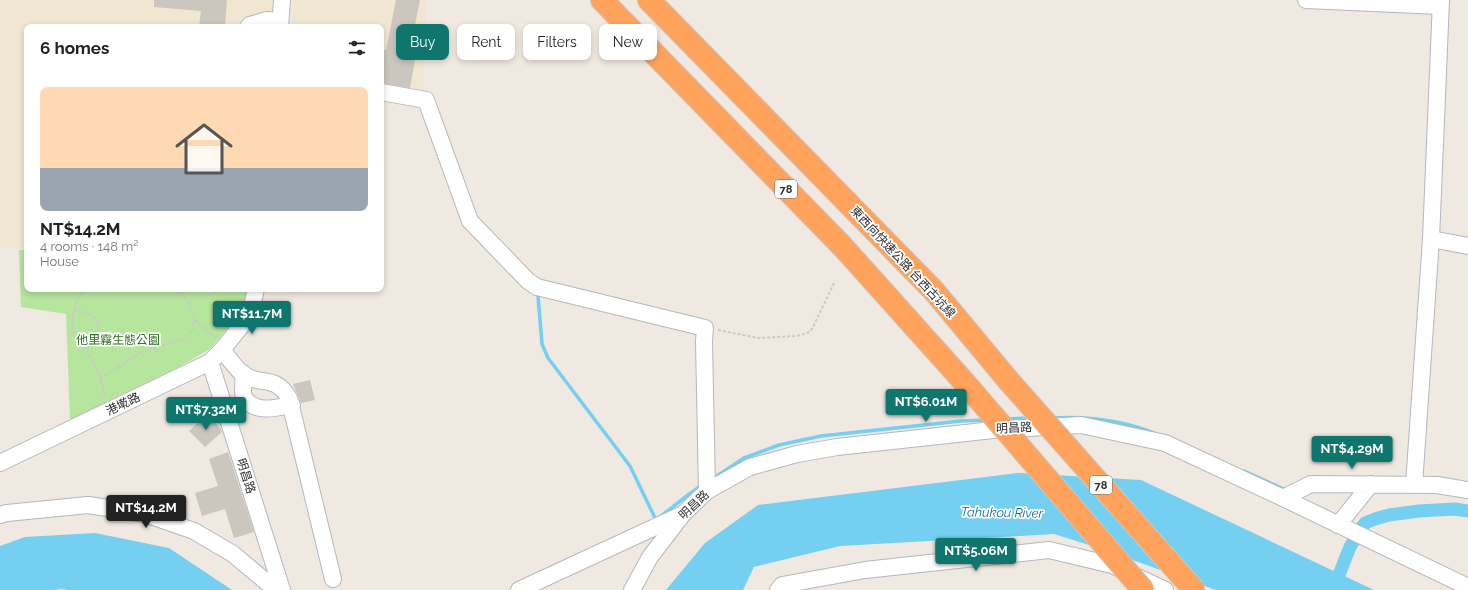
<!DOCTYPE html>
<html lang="en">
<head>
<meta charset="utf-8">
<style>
  :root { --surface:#fff; --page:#f2f2f2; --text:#222; --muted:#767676; --accent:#0f766e }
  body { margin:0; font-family:Raleway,"Noto Sans TC",sans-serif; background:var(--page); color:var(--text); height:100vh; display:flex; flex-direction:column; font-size:15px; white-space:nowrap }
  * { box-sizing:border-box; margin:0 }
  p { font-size:13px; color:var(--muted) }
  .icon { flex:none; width:22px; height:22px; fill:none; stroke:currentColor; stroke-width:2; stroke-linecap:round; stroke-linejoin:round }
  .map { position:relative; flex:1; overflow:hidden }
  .drawer { position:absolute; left:24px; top:24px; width:360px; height:268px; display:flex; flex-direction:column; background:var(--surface); border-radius:8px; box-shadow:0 2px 6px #0003 }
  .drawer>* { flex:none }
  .hud { position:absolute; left:396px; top:24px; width:380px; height:36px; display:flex; gap:8px }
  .price { position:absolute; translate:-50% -34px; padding:0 9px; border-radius:4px; background:var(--accent); color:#fff; font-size:13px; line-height:26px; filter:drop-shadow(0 1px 2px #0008) }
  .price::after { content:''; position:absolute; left:50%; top:24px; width:12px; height:9px; margin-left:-6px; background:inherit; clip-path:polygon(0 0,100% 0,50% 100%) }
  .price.selected { background:#222; color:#fff }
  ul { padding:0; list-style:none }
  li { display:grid; align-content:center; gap:8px; height:212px; padding:0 16px }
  li span { display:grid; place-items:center; height:124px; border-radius:8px; color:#555 }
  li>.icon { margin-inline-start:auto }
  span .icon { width:72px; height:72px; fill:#fffc; stroke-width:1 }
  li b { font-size:17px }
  h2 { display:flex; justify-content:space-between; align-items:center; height:48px; padding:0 16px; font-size:17px }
  .tag { padding:0 14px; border-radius:8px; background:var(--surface); box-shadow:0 2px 6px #0003; font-size:14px; line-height:36px }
  .tag.selected { background:var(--accent); color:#fff }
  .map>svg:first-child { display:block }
</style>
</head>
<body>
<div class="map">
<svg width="1468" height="590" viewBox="0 0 1468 590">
  <rect width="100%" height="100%" fill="#efe9e1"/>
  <path fill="#f0e6d1" d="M0,0H272L270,27H27V248H0Z
    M294,0H427L423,94L381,87V27H292Z"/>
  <path fill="#b6e59e" d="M19,250H27V289H247L243,311L210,349L177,368L70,420L66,314L21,307Z"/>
  <path fill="#75cff0" d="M1019,473L1141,480L1374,590H1216L1102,549L1054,534L840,546L754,567L743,590H666L705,543L758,505Z
    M95,533L169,548L232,590H68L61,589L54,590H0V546L25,537Z"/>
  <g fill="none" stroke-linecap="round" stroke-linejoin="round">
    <path stroke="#75cff0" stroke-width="3.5" d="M538,296L542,344L548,358L630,466L656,520L688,495L702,485
      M1052,418C1087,416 1121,420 1154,433
      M1006,419L1032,418
      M1244,471L1288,491
      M711,480L744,458L779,445L821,436L961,421L986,420"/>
    <path stroke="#75cff0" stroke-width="13" d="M1333,590L1350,547L1365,523L1375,519L1389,515L1419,511L1455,509L1468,511"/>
  </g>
  <path fill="#cbc7bf" d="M154,0H227L225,27H199L201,11L154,7Z
    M396,0H420L408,59L415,60L410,88L381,83V49L386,50Z
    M310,380L315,400L301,403L293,384Z
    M207,414L221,429L222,432L205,447L189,431Z
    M228,452L254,532L234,538L225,509L202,516L195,493L218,486L209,459Z"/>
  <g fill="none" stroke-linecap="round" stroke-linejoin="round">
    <g stroke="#b4b7c1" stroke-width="18">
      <path id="minor" d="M1306,0L1440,6
        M248,27L250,25L267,20L280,21
        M280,27L282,0
        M381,92L426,100L470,221L528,281L537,287L705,328L704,341L707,491
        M1431,239L1468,246
        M222,350C229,358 235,368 243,374C261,387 275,374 289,398L333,579
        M210,362L282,590
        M243,373C244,381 243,385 243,392C243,396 246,400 249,403C261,413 277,407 292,405
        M0,463L210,362L222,350L250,315L256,289
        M1414,485L1431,239L1441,0
        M1283,498L1468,587
        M0,515L7,513L88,505L145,514L194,531L233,554L276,590
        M1338,525L1371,484
        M519,590L681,515
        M632,590L650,557L683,514L707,491L750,467L797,454L837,447L993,430L1081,425L1165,443L1283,498L1311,484L1437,485L1468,490
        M778,590L782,585L865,570L1049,550L1112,565L1165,590"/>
    </g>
    <g stroke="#c9c9c9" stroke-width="24">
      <path id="highway" d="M602,0L843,247L965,383
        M649,0L934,291L1008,380"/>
    </g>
    <path stroke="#c9c9c9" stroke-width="2" stroke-dasharray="3 2" stroke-linecap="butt" d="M85,289C73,301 72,318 72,334C88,352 103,373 104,397
      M167,289L179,292L189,303L194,319L215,338
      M74,309C79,311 84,312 89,314C106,323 96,341 85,350
      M718,330L759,338L797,336L810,332L814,325L835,281
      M101,378L140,353L185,338L193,330L194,319"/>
    <use href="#minor" stroke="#fff" stroke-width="16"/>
    <use href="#highway" stroke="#ffa35c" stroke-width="22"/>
    <g stroke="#c9c9c9" stroke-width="24" stroke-linecap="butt">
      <path id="highway-bridge" d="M1008,380L1194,590
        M965,383L1143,590"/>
    </g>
    <use href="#highway-bridge" stroke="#ffa35c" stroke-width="22"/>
  </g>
  <g text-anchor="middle" stroke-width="3.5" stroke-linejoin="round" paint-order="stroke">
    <g fill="#fff" stroke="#6d6d6d" stroke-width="1">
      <rect x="775" y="180" width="22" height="18" rx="3"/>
      <rect x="1090" y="476" width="22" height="18" rx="3"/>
    </g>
    <g font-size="11" font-weight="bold" fill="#2e2e2e">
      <text x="786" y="193">78</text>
      <text x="1101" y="489">78</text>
    </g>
    <g font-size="12" fill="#2e2e2e" stroke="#fff">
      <text transform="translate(903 262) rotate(47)" y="4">東西向快速公路 台西古坑線</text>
      <text transform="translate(123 404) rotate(-26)" y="4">港墘路</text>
      <text transform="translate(1014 428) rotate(-3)" y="4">明昌路</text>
      <text transform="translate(246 476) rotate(72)" y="4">明昌路</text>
      <text transform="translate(694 505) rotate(-43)" y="4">明昌路</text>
    </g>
    <g font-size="12" fill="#2c6e1b" stroke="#fff">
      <text x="118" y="344">他里霧生態公園</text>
    </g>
    <g font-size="13" font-style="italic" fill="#0d6fa3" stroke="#fff">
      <text transform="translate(1002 512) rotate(1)" y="5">Tahukou River</text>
    </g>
  </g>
</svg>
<b class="price" style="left:252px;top:335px">NT$11.7M</b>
<b class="price" style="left:926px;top:423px">NT$6.01M</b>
<b class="price" style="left:206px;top:431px">NT$7.32M</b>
<b class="price" style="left:1352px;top:470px">NT$4.29M</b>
<b class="price selected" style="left:146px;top:529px">NT$14.2M</b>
<b class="price" style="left:976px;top:572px">NT$5.06M</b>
<div class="hud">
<a class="tag selected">Buy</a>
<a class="tag">Rent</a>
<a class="tag">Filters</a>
<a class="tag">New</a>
</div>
<section class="drawer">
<h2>6 homes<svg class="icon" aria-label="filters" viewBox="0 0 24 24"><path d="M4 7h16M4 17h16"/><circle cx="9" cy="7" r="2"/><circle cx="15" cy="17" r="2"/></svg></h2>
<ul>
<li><span style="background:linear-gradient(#ffd9b3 65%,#9aa5b1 0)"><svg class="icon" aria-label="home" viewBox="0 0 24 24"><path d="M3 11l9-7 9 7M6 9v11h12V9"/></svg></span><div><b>NT$14.2M</b><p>4 rooms · 148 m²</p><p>House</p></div></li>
</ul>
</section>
</div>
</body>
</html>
